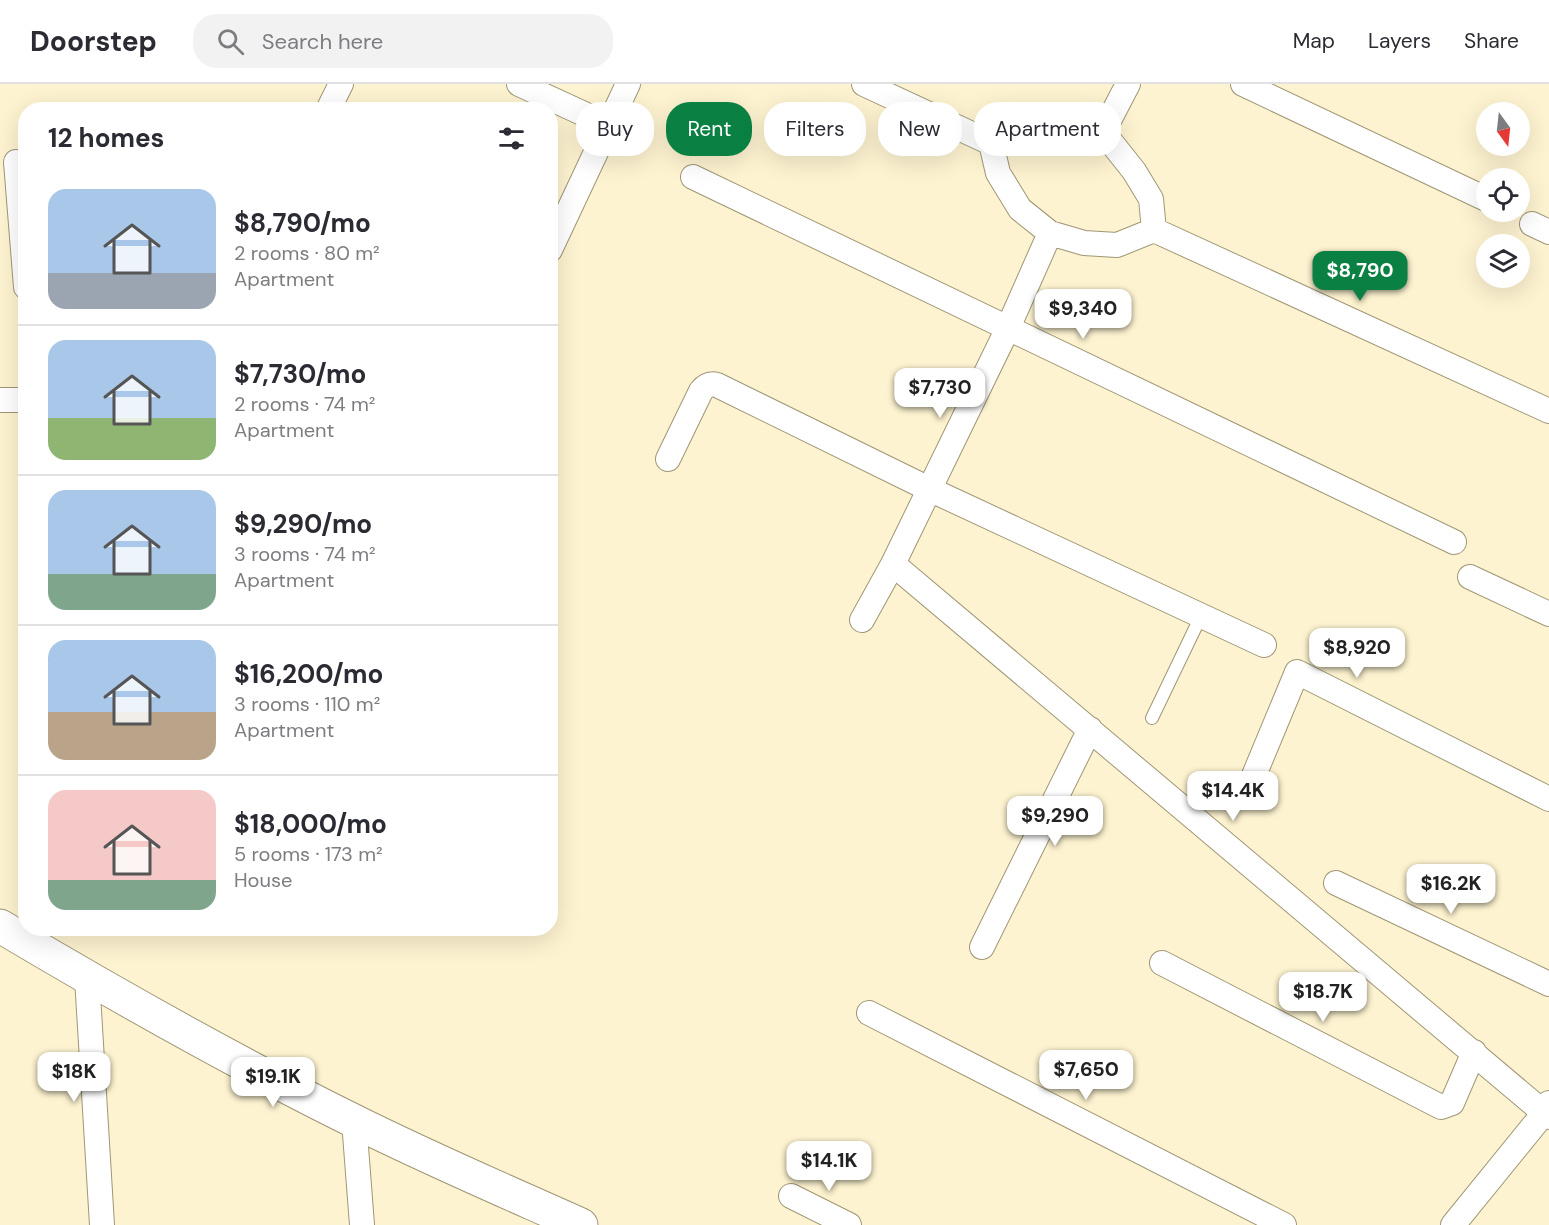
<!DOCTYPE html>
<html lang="en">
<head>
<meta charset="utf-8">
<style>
  :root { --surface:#fff; --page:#f2f2f3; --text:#2b2b33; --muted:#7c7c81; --line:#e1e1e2; --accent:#0b8043 }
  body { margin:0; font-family:"DM Sans",sans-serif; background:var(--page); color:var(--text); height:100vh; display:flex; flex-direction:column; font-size:22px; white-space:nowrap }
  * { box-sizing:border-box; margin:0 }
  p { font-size:20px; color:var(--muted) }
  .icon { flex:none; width:33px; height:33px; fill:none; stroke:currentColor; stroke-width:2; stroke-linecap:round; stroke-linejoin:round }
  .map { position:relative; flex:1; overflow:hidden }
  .details { position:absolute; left:18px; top:18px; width:540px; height:834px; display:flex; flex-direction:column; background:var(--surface); border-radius:24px; box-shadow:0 6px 24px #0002 }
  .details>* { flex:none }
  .top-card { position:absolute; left:576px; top:18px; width:570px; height:54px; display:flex; gap:12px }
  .needle { width:39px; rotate:165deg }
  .tools { position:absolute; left:1476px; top:18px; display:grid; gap:12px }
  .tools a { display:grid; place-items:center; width:54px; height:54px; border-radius:50%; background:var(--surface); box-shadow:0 6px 24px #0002; font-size:30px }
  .price { position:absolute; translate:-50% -51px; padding:0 14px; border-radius:12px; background:#fff; color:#222; font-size:20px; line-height:39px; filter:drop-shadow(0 2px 3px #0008) }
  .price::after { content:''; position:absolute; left:50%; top:36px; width:18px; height:14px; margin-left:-9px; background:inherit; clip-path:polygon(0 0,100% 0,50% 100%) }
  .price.active { background:var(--accent); color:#fff }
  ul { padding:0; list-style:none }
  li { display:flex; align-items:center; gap:18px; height:150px; padding:0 30px }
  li+li { border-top:2px solid var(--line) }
  li span { display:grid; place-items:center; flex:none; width:168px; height:120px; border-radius:18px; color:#555 }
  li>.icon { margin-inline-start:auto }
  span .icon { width:72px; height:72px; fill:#fffc; stroke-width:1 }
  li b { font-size:26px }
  h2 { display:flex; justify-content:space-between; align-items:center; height:72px; padding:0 30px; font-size:26px }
  .pill { padding:0 21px; border-radius:24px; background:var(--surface); box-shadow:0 6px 24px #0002; font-size:21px; line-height:54px }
  .pill.active { background:var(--accent); color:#fff }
  header { display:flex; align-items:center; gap:36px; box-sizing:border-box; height:84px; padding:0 30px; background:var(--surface); border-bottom:2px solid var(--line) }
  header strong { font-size:28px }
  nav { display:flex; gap:33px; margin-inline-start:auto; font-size:21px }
  .search { width:420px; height:54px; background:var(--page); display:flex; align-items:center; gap:15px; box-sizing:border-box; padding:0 21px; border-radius:24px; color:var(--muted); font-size:22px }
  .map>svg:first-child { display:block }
</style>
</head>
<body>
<header>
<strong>Doorstep</strong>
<div class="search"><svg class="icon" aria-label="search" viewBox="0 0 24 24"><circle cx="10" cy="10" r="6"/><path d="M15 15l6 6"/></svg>Search here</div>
<nav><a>Map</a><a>Layers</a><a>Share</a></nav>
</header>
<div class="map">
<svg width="1549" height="1141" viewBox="0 0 1549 1141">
  <rect width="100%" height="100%" fill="#fdf3d0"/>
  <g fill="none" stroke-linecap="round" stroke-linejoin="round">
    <g stroke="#9f9675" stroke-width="14">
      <path id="lane" d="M1152,634L1201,532"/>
    </g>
    <g stroke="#9f9675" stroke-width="26">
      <path id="street" d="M519,0L608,41
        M864,0L991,59
        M1243,0L1486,115
        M328,26L341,0
        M1103,48L1128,0
        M16,78L26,203
        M693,93L1454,458
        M1532,140L1549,148
        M1154,146L1151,115L1134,87L1103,48L1069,36L1020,42L991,59L998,89L1020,125L1050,149L1084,159L1117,161L1154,146L1549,327
        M550,166L628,0
        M0,316H26
        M668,375L701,307C706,301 710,299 717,301L929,405L1264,561
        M893,480L1549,1033
        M1470,493L1549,530
        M862,536L893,480L1008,244L1050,149
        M1245,713L1297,588L1549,715
        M1336,799L1549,900
        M982,863L1090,645
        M1162,879L1441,1023L1452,1019L1474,968
        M87,894L102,1141
        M869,929L1284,1141
        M354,1037L362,1141
        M791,1112L849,1141
        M1453,1141L1544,1029L1549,1019"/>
    </g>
    <g stroke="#9f9675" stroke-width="35">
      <path id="secondary" d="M0,842C116,911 233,977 354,1037C428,1074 505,1107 581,1141"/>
    </g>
    <use href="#lane" stroke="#fff" stroke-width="12"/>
    <use href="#street" stroke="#fff" stroke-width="24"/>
    <use href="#secondary" stroke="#fff" stroke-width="33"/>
  </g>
</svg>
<div class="tools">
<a><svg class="needle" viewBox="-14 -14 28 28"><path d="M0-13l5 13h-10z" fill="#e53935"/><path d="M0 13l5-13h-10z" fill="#7c7c81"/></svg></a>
<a><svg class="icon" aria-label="locate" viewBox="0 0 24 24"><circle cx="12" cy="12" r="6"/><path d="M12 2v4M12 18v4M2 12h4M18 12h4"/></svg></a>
<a><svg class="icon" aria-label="layers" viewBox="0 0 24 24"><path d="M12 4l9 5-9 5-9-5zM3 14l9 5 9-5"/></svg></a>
</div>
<b class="price active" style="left:1360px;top:218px">$8,790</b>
<b class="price" style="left:1083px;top:256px">$9,340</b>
<b class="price" style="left:940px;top:335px">$7,730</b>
<b class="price" style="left:1357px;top:595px">$8,920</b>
<b class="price" style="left:1233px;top:738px">$14.4K</b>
<b class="price" style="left:1055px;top:763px">$9,290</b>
<b class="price" style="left:1451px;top:831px">$16.2K</b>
<b class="price" style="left:1323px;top:939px">$18.7K</b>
<b class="price" style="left:1086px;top:1017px">$7,650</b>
<b class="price" style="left:74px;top:1019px">$18K</b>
<b class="price" style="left:273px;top:1024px">$19.1K</b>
<b class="price" style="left:829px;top:1108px">$14.1K</b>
<div class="top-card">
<a class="pill">Buy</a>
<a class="pill active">Rent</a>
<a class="pill">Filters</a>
<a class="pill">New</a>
<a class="pill">Apartment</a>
</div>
<section class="details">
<h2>12 homes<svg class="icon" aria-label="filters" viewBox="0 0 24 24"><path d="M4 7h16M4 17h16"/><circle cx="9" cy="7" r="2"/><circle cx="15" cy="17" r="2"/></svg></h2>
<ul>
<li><span style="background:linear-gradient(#a9c7e8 70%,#9aa5b1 0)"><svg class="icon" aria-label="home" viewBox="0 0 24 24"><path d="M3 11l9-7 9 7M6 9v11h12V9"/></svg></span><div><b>$8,790/mo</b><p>2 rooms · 80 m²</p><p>Apartment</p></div></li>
<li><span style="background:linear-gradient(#a9c7e8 65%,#8fb573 0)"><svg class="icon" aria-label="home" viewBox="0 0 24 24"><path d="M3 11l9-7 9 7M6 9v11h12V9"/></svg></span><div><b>$7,730/mo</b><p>2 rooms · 74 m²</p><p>Apartment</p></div></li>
<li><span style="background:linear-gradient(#a9c7e8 70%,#7fa58c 0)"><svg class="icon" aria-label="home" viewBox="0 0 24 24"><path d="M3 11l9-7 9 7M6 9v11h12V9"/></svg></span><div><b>$9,290/mo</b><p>3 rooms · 74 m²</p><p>Apartment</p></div></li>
<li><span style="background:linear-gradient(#a9c7e8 60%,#b9a48a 0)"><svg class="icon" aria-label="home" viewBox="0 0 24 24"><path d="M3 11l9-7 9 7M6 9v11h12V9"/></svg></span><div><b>$16,200/mo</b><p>3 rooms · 110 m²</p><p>Apartment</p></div></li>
<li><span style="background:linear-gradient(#f6c9c9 75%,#7fa58c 0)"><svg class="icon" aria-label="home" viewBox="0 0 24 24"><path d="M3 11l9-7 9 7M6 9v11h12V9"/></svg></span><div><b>$18,000/mo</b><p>5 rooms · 173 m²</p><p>House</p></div></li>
</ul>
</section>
</div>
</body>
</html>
